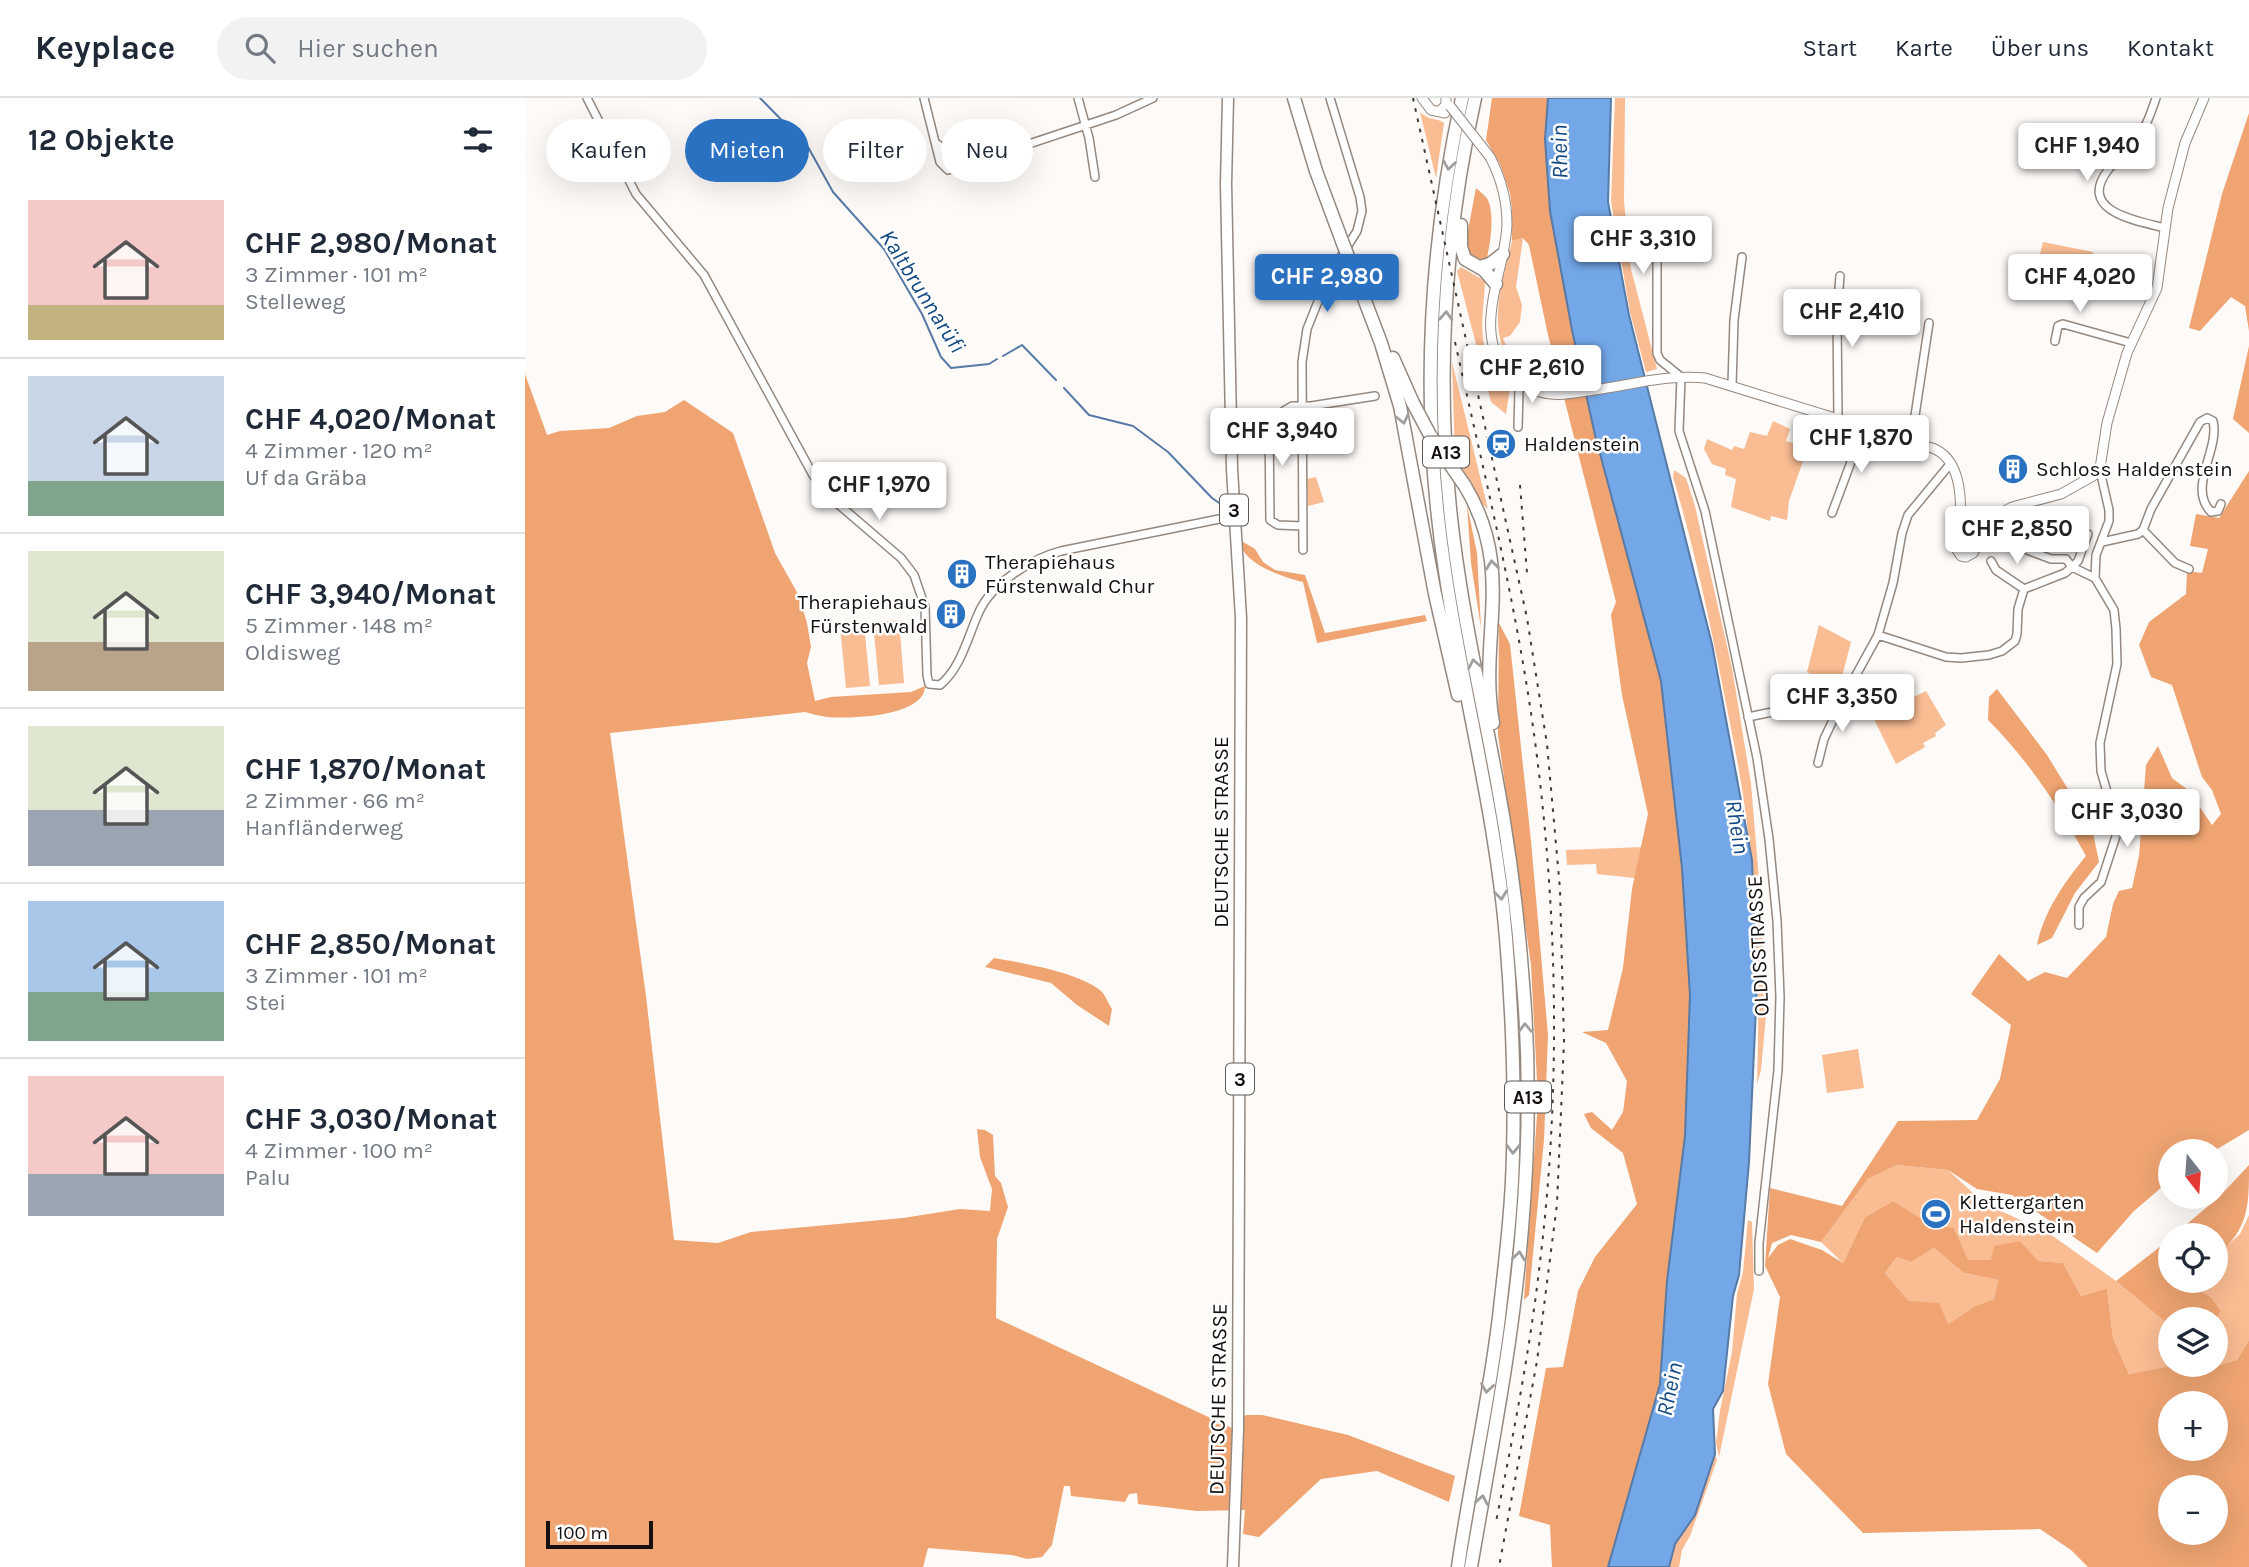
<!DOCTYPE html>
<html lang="de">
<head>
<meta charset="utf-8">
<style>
  :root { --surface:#fff; --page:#f2f2f3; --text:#1f2937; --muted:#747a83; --line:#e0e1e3; --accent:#2a71c2 }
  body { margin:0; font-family:Karla,sans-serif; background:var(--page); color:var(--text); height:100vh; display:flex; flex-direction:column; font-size:26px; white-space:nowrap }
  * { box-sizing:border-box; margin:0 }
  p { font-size:23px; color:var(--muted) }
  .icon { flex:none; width:38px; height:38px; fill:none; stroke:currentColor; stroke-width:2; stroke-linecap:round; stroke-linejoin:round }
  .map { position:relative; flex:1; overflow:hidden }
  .details { display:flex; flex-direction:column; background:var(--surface); width:525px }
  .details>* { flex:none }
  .banner { position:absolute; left:21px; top:21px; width:665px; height:63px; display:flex; gap:14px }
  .needle { width:46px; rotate:163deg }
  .fabs { position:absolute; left:1633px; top:1041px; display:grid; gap:14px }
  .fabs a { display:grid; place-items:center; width:70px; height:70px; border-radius:50%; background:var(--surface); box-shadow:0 7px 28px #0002; font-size:35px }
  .scale { position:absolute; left:21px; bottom:18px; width:107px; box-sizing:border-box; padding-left:7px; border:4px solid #15100d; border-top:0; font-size:19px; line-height:24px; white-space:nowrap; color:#15100d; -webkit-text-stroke:5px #fff; paint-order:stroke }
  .price { position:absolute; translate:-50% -60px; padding:0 16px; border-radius:7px; background:#fff; color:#222; font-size:23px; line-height:46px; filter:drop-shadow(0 2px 4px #0008) }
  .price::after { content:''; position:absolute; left:50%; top:42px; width:21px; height:16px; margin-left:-10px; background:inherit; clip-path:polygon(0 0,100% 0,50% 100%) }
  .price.on { background:var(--accent); color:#fff }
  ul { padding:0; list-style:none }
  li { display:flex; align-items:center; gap:21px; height:175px; padding:0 28px }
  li+li { border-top:2px solid var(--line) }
  li span { display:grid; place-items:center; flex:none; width:196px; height:140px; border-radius:0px; color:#555 }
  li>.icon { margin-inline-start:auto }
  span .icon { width:84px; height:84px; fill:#fffc; stroke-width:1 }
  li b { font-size:30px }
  h2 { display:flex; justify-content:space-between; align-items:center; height:84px; padding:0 28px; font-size:30px }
  .tag { padding:0 24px; border-radius:32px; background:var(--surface); box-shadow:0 7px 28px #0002; font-size:24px; line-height:63px }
  .tag.on { background:var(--accent); color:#fff }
  header { display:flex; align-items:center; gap:42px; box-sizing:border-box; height:98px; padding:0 35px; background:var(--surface); border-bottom:2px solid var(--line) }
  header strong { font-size:33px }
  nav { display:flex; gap:38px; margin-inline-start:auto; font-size:24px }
  .search { width:490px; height:63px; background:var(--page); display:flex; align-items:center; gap:18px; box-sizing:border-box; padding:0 24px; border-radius:38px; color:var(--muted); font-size:26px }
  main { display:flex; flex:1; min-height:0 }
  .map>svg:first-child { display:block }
</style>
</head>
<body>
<header>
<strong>Keyplace</strong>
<div class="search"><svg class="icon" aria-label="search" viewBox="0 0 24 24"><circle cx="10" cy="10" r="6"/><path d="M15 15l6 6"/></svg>Hier suchen</div>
<nav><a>Start</a><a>Karte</a><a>Über uns</a><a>Kontakt</a></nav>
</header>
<main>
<section class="details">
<h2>12 Objekte<svg class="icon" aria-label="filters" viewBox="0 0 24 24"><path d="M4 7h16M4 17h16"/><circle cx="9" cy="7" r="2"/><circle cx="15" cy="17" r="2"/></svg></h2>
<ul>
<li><span style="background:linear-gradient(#f6c9c9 75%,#c2b280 0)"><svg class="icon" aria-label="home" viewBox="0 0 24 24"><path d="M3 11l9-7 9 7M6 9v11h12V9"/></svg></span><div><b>CHF 2,980/Monat</b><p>3 Zimmer · 101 m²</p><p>Stelleweg</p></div></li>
<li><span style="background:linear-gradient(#c9d6e8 75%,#7fa58c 0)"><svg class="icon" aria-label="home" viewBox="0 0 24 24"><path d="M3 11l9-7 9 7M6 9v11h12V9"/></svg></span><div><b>CHF 4,020/Monat</b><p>4 Zimmer · 120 m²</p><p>Uf da Gräba</p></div></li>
<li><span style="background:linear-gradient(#dfe7d0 65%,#b9a48a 0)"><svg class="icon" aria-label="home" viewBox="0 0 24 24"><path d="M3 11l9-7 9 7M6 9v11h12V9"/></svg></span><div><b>CHF 3,940/Monat</b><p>5 Zimmer · 148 m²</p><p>Oldisweg</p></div></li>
<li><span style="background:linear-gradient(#dfe7d0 60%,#9aa5b1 0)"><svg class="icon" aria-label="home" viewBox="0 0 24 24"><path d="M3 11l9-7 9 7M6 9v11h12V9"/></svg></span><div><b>CHF 1,870/Monat</b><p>2 Zimmer · 66 m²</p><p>Hanfländerweg</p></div></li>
<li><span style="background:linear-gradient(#a9c7e8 65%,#7fa58c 0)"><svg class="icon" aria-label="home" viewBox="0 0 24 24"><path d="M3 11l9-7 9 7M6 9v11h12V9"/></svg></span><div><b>CHF 2,850/Monat</b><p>3 Zimmer · 101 m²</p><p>Stei</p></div></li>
<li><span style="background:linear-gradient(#f6c9c9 70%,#9aa5b1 0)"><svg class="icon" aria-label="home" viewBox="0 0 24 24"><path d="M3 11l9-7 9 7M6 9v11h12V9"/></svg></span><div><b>CHF 3,030/Monat</b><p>4 Zimmer · 100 m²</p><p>Palu</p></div></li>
</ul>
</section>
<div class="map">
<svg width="1724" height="1469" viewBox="0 0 1724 1469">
  <rect width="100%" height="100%" fill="#fdfaf8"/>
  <path fill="#f9bc93" d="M1090,0H1100L1099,104L1106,171L1132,271L1121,274L1105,214L1086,103Z
    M895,14C906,24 911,19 919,25L911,80Z
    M998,140L991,189L997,207L995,224L985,238L978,240L990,270L999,277L995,278C958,237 976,190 987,143Z
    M1518,144L1568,154L1561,189L1548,188L1543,191L1508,185Z
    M936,169L960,183C958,230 948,251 985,289L981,316L966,304L932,173Z
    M927,264L963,411L955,404L930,360Z
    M1248,323L1265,331L1261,343L1283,349L1264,403L1262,422L1246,418L1245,423L1206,409L1211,381L1200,377L1201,371L1187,366L1179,351L1182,341L1207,352L1209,348L1219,351L1225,334L1242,338Z
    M1149,372L1161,380L1170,408L1207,570L1226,686L1237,816L1241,918L1236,972L1232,986C1235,899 1233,812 1222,726C1216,674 1204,622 1194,570C1181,506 1167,442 1148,379Z
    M791,379L799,404L783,408L782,381Z
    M374,522L379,585L354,587L348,524Z
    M339,526L345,588L321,590L315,528Z
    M1294,527L1326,544L1314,590L1282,574Z
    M1401,593L1421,627L1410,635L1411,638L1398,645L1400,649L1371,666L1345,613L1357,607L1364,611Z
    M1119,749L1118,781L1072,776L1071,766L1042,767L1041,752Z
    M1333,951L1339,990L1302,995L1297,957Z
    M1372,1067L1423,1072L1459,1105L1525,1136L1591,1183L1645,1228V1267H1649L1604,1276L1588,1240L1582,1192L1556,1198L1538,1165L1514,1163L1495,1143L1466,1163H1443L1429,1130L1406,1126L1368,1103L1340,1119L1318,1165L1296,1144L1343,1081Z
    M1724,1117V1242L1712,1262L1691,1268V1222L1696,1213L1686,1199L1664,1187L1663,1183H1690L1691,1157L1715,1136Z
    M1223,1122L1227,1124L1229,1191L1194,1359L1191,1345L1195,1313L1207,1254L1212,1196L1218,1174Z
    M1409,1150L1439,1175L1473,1182L1469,1201L1450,1208L1423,1226L1384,1203L1360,1175L1372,1159L1386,1164Z
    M1190,1356L1192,1362L1165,1438L1157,1452L1154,1469H1144L1150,1446L1170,1417Z"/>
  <path fill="#efa471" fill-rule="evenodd" d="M967,0H1023L1020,41L1025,113L1047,232L1070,337L1136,583L1157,770L1165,897L1160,1038L1142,1183L1135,1286L1083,1469H1027L1025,1427L994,1418L1021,1270L1038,1269L1053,1193L1070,1159L1112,1106L1098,1055L1066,1030L1059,1016L1067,1014L1087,1032L1098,1014L1102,983L1081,945L1057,934L1083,932L1098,870L1107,791L1123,716L1097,597L1086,517L1091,504L1023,237L1004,147L998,140L987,143V111L985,95L975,66L961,42Z
    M1724,15V233L1720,208L1706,199L1675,233L1664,230L1697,96Z
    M951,90C954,93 961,98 963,102C970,118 965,148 961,164L944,156L942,138Z
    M1724,248V335L1708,321Z
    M0,276L22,337L35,333L84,330L112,318L140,314L159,302L208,335L250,455L273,496L282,525L286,549L282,565L290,603L306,599L386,594L400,588C400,619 324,621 302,619C295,618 287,616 280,614L85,635L121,898L149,1142L193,1145L226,1134L378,1120L435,1111L465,1113L467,1091L455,1059L452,1031L460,1032L468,1037L470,1078L476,1085L483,1109L472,1141L471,1220L707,1330L721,1317H737L823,1337L930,1378L924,1404L852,1373L796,1381L734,1439L718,1436L720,1412L672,1413L613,1406L612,1395L604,1396L600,1404L546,1398L545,1388H539L527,1447L517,1459L502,1461L487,1457L403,1450L398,1469H0Z
    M1724,373V1032L1689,1053L1645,1054V1082L1608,1114L1572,1155L1487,1097L1452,1091L1423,1072L1372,1067L1343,1081L1296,1144L1266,1137L1247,1145L1243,1160L1253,1147L1265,1141L1297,1152L1318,1165L1340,1119L1368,1103L1406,1126L1429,1130L1443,1162H1466L1469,1148L1495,1143L1514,1163L1538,1165L1556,1198L1582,1191L1588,1240L1604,1276L1649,1267L1691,1268L1712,1262L1724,1242V1469H1563L1546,1452L1515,1431L1338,1435L1261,1356L1243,1286L1255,1199L1240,1168L1245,1090L1317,1108L1373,1023L1452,1022L1475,981L1486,927L1446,896L1474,856L1503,883L1520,874L1542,880L1581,839L1588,806L1594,793L1607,790L1614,758L1621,667L1633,648L1647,680L1663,692L1687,727L1696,716L1687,692L1677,679L1647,587L1626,579L1614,547L1624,524L1661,496L1662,473L1677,475L1683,451L1665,448L1671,416L1694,420ZM1409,1150L1439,1175L1473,1182L1469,1201L1450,1208L1423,1226L1414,1205L1384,1203L1360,1175L1372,1159L1386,1164ZM1645,1306H1690V1351H1645ZM1645,1390H1690V1435H1645Z
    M942,407L952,455L956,530L946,465Z
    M715,442L730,451L738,464L750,472L780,477L800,535L900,517L902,523L792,545L778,484C759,479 716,466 715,442Z
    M974,525L985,546L1006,743L1023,937L1019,1042L1004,1197L999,1202L1013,1003L1006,867L973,637Z
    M1472,591L1522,657L1567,730L1574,764L1550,795L1527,840L1512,847C1519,813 1539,785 1561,758C1534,709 1503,662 1463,622L1464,599Z
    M469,860C498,865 552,874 575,892C580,896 583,905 587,911L584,928L552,907L526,885L460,869Z
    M1724,1067C1724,1108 1724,1132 1691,1157L1690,1138L1649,1137L1695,1098Z
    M1645,1141V1183H1663L1664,1187L1686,1199L1696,1213L1691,1222H1645V1228L1591,1183Z"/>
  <path fill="#73a7e8" stroke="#577aa6" stroke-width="2" d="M1023,0H1086L1083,104L1104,217L1187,546L1227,762L1232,887L1224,1064L1214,1177L1208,1198L1198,1293L1188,1311L1190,1356L1170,1417L1150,1446L1144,1469H1083L1135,1286L1142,1183L1160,1038L1165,897L1157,770L1136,583L1070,337L1047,232L1025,113L1020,41Z"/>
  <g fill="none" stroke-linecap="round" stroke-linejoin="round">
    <path stroke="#577aa6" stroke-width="2" d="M235,0L283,49L308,94L359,151L397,216L416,259L426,270L464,266L472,261
      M478,258L497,247L531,282
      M539,290L564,317L608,328L643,354L687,400L700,409"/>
    <g stroke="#95887f" stroke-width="10">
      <path id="minor" d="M62,0L111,96L179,177L288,377L306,400L376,460L389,477L400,509L402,577L404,586L415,587C436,570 443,538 454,514C467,485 506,461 536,453L709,418
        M399,0L415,64L423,72L429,70L432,66L429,58L411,45
        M553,0L564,40L570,79
        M1631,0C1627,12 1623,25 1616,35C1607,48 1593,59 1583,72C1551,114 1614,123 1640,130
        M462,60L591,17L628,0
        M1132,141V255L1135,262L1156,279L1154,333L1180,413L1232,660L1244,741L1252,823L1255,899L1253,972L1234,1145V1173
        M1530,243L1533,228L1538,226L1606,245
        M1207,287L1209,222L1217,159
        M1313,321L1312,215L1315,178
        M993,329L994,291L997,286
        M1386,344L1404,225
        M1307,415L1339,329
        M778,428L753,427L745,422L744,322L767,308H786L850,298
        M1618,432L1626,411L1675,324L1682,320L1688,323C1695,352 1662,389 1686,414L1693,413L1696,406
        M1618,432L1650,465L1664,471
        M1577,444L1613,436L1618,432
        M778,452L777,264L782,231L802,181L832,133L837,113L835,99L805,0
        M1466,463L1471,472L1499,491
        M1570,480L1571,457L1584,423V412L1576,377L1572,373
        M1353,537L1421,559L1436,560L1464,557L1477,553L1490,543L1492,536L1493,511L1499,491L1540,475L1547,469L1541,461H1526L1497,450L1466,424
        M1223,619L1319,599
        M1293,665L1299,641L1319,599L1353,537L1368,485L1377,435L1383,417L1426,365
        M1554,827V809L1559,800L1576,784L1593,732L1576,673L1575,645L1592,566L1591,531L1589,512L1570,480L1547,469L1553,463L1563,436"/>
    </g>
    <g stroke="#95887f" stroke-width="11">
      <path id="tertiary" d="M897,0L906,12L920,15
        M915,13L921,7V0
        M965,59C976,80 982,102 982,126C981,174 942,239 988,279C999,288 1011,295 1026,296C1040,298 1055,294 1069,292C1105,287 1144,276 1180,280L1410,351C1443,367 1436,422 1432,452L1436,458L1441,459L1448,455L1463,428L1476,415L1487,409L1536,396L1568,378L1575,370L1582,325L1602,255L1632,190L1643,110L1660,45L1679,0"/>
    </g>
    <g stroke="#95887f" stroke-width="13">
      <path id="primary" d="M703,0L701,86L707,371L716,520L713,1331L708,1469"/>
    </g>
    <g stroke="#95887f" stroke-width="15">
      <path id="motorway" d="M769,0L791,73L817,143
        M936,127V149L940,161L959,172L971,186
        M824,161L856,245L875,308L910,496L933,597
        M955,169L965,166L978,156
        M868,260L888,305
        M940,388C991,473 953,539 968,625
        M933,1469C945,1386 964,1303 974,1219C980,1165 987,1110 988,1056C990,984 987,912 981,840C971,717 938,596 920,473C896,316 903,155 937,0
        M946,1469C965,1357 988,1244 997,1130C1004,1049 1005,966 998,885C993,816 984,747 971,678C956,598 938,518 928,437C910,292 918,142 950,0"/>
    </g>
    <use href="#minor" stroke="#fff" stroke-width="7"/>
    <use href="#tertiary" stroke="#fff" stroke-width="9"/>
    <use href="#primary" stroke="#fff" stroke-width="10"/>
    <use href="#motorway" stroke="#fff" stroke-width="12"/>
    <path stroke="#3f3a37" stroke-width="2" stroke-dasharray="3.5 7" stroke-linecap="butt" d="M888,0L1002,520L1022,646L1035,791L1039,944L1032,1106L1012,1263L974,1469
      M930,244C961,384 996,525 1013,667C1033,832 1035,1000 1015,1164C1005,1252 988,1338 971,1424
      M995,387L1002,475"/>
    <g stroke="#95887f" stroke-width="11" stroke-linecap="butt">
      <path id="tertiary-bridge" d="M925,8L965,59"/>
    </g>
    <g stroke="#95887f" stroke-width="15" stroke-linecap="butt">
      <path id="motorway-bridge" d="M817,143L824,161
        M888,305L905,337L940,388"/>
    </g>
    <use href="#tertiary-bridge" stroke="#fff" stroke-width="9"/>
    <use href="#motorway-bridge" stroke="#fff" stroke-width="12"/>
  </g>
  <defs><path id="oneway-chevron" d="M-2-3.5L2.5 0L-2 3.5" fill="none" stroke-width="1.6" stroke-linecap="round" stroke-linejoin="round" transform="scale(1.75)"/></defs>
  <g stroke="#a19f9e">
    <use href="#oneway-chevron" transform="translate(924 67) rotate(99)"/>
    <use href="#oneway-chevron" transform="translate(921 218) rotate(-87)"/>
    <use href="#oneway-chevron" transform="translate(878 321) rotate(77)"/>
    <use href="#oneway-chevron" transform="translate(967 467) rotate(-97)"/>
    <use href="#oneway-chevron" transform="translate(949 566) rotate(-101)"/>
    <use href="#oneway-chevron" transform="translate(976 797) rotate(83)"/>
    <use href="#oneway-chevron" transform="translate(1000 930) rotate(-92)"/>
    <use href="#oneway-chevron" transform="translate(988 1051) rotate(91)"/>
    <use href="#oneway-chevron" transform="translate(994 1158) rotate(-83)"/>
    <use href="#oneway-chevron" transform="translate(962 1290) rotate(99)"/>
    <use href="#oneway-chevron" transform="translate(957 1402) rotate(-80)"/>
  </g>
  <defs>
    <g id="station-disc" transform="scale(1.575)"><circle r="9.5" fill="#2a71c2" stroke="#fff"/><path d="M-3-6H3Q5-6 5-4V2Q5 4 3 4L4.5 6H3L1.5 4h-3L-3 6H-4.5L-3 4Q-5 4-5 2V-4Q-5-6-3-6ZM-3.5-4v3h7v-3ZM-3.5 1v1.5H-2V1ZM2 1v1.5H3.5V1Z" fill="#fff"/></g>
    <g id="building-disc" transform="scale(1.575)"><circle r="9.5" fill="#2a71c2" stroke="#fff"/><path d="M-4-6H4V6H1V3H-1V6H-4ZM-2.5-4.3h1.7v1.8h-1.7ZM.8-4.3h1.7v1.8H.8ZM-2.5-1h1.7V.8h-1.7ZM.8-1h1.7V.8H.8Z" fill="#fff"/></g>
    <g id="stadium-disc" transform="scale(1.575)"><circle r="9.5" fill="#2a71c2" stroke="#fff"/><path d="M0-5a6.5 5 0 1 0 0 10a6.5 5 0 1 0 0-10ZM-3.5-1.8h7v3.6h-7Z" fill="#fff"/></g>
  </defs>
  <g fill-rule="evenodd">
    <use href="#station-disc" x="976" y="346"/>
    <use href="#building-disc" x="1488" y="371"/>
    <use href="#building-disc" x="437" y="476"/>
    <use href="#building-disc" x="426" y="516"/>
    <use href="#stadium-disc" x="1411" y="1116"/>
  </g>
  <g text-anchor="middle" stroke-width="5" stroke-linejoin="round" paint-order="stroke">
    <g fill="#fff" stroke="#5b5856" stroke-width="2">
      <rect x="898" y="338.5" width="46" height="31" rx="5"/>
      <rect x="695" y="396.5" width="28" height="31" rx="5"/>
      <rect x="701" y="965.5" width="28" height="31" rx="5"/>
      <rect x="980" y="983.5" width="46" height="31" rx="5"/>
    </g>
    <g font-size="19" font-weight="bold" fill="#15100d">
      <text x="921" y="361">A13</text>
      <text x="709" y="419">3</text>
      <text x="715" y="988">3</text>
      <text x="1003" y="1006">A13</text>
    </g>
    <g font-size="21" fill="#15100d" stroke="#fff" text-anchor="start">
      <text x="999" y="353">Haldenstein</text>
      <text x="1511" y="378">Schloss Haldenstein</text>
      <text x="460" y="471">Therapiehaus<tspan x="460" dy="24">Fürstenwald Chur</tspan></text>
      <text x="403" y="511" text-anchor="end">Therapiehaus<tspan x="403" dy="24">Fürstenwald</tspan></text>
      <text x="1434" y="1111">Klettergarten<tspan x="1434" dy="24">Haldenstein</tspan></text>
    </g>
    <g font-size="21" fill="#15100d" stroke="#fff">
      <text transform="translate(696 734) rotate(-90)" y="7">DEUTSCHE STRASSE</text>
      <text transform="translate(1233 848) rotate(-93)" y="7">OLDISSTRASSE</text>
      <text transform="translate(693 1301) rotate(-89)" y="7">DEUTSCHE STRASSE</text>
    </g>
    <g font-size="23" font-style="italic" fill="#144a84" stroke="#fff">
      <text transform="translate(1034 54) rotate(-91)" y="8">Rhein</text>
      <text transform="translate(398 193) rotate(58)" y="8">Kaltbrunnarüfi</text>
      <text transform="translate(1213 729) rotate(81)" y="8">Rhein</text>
      <text transform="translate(1144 1291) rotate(-78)" y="8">Rhein</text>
    </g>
  </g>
</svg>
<div class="fabs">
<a><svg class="needle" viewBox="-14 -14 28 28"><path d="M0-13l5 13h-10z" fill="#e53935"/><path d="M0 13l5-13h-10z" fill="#747a83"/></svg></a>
<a><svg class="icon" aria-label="locate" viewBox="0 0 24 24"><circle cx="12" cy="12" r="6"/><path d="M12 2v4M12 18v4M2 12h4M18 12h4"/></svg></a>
<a><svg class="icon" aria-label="layers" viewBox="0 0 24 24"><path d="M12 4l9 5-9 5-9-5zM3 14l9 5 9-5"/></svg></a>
<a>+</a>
<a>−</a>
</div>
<div class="scale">100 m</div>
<b class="price" style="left:1562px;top:85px">CHF 1,940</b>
<b class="price" style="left:1118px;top:178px">CHF 3,310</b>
<b class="price on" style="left:802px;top:216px">CHF 2,980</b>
<b class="price" style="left:1555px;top:216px">CHF 4,020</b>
<b class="price" style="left:1327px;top:251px">CHF 2,410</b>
<b class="price" style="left:1007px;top:307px">CHF 2,610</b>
<b class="price" style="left:757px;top:370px">CHF 3,940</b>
<b class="price" style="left:1336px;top:377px">CHF 1,870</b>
<b class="price" style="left:354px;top:424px">CHF 1,970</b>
<b class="price" style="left:1492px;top:468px">CHF 2,850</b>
<b class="price" style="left:1317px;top:636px">CHF 3,350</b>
<b class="price" style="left:1602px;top:751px">CHF 3,030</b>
<div class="banner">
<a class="tag">Kaufen</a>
<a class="tag on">Mieten</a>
<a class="tag">Filter</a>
<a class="tag">Neu</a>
</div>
</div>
</main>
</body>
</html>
